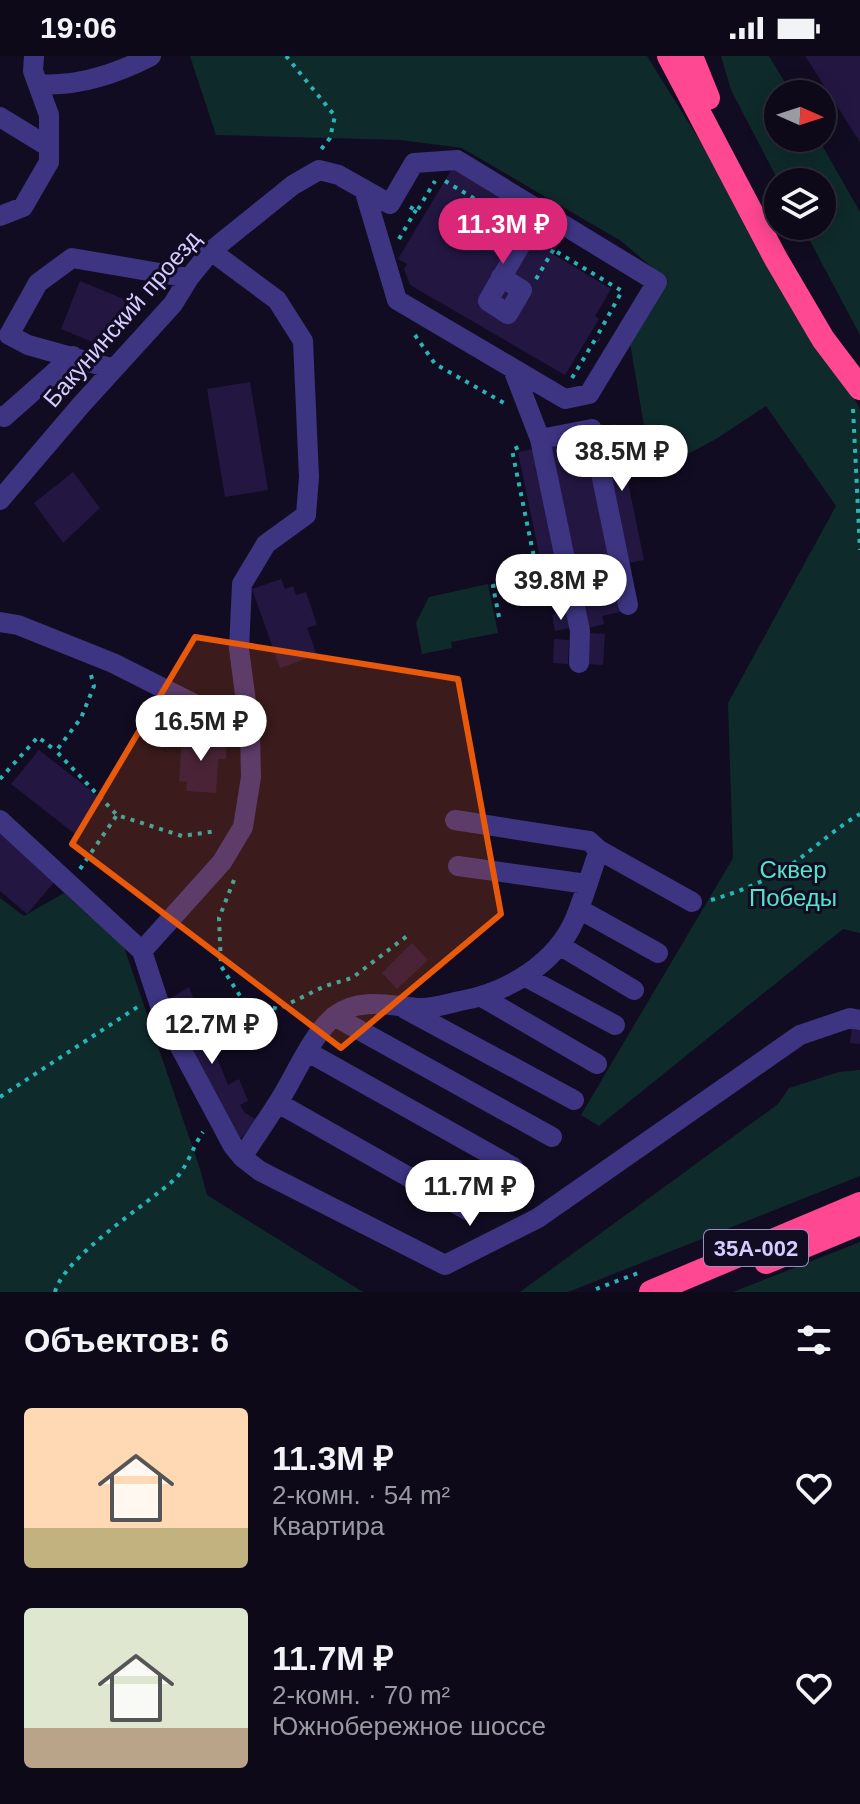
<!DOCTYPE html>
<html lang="ru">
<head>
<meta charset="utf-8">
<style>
  :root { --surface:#0d0919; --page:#161222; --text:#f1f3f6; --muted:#9a9aa2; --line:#2d2a38; --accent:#db2777 }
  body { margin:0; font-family:Arial,sans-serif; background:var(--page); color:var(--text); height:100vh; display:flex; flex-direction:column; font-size:30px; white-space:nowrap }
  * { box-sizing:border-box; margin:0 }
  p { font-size:26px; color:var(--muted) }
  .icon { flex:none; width:44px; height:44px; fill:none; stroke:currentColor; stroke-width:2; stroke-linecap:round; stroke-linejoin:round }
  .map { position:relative; height:1236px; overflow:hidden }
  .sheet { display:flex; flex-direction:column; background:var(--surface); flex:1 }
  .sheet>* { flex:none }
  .needle { width:52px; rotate:93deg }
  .fabs { position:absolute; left:764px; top:24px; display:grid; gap:16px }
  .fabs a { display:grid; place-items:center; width:72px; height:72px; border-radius:50%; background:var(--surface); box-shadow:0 4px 20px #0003,0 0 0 2px var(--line); font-size:40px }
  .price { position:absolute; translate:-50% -68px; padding:0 18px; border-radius:28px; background:#fff; color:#222; font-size:26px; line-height:52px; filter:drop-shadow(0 2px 4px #0008) }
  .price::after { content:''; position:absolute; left:50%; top:48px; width:24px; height:18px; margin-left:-12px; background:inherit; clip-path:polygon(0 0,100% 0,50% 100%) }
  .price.active { background:var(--accent); color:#fff }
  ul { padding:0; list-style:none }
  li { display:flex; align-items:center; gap:24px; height:200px; padding:0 24px }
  li span { display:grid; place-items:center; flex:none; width:224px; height:160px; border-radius:8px; color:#555 }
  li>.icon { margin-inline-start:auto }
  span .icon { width:96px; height:96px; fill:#fffc; stroke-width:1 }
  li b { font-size:34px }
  h2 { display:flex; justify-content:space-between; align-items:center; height:96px; padding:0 24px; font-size:34px }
  .status { display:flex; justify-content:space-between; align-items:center; height:56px; padding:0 40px; background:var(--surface); direction:ltr }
  .status svg { height:22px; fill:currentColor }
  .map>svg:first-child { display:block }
</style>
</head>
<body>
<div class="status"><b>19:06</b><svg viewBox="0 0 49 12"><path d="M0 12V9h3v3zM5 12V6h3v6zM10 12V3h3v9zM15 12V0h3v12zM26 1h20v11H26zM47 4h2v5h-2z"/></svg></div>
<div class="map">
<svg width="860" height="1236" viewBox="0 0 860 1236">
  <rect width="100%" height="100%" fill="#110c21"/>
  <path fill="#0f2a2b" d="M190,0H647L830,293L860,354V877L843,873L599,1070L581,1059L733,802L728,647L836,450L766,350L716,383L652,417L630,287L668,225L621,185L462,92L400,84L216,79Z
    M721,0H769L792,38H778V82H818L860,156V279L802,170H822V126H779L731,34Z
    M488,528L498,577L451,586L452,592L422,598L416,567L429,541Z
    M64,837L124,891L200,1113L207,1139L363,1236H0V842L24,860Z
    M860,1014V1120L568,1236H520L778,1048L789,1032L839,1016Z
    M860,1186V1236H733Z"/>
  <path fill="#231742" d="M805,0H860V86Z
    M462,96L568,171L553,198L611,233L595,260L599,263L565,319L410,229L404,213L407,208L398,203Z
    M80,225L126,244L107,292L61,273Z
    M250,326L268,434L225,441L207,333Z
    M616,368L644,504L629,507L600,371Z
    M584,382L620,556L602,560L604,568L589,572L551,389Z
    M533,393L563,538L548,541L518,396Z
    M73,416L100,452L63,487L34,447Z
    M281,523L285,533L293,530L296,539L306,536L317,569L307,572L317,599L280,612L252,533Z
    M566,556L570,572L555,575L552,559Z
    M589,577L605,578L603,609L588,608Z
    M554,583L569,584L568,608L553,607Z
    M182,681L227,684L226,703H218L216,737L186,735L187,726L179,725Z
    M39,694L103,744L75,778L11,728Z
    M0,773L56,824L27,858L0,835Z
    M412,887L428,904L397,933L382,917Z
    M189,931L228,1029L239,1023L248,1045L240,1049L245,1057L258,1064L239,1084L227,1074L168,944Z
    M852,970L860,972V988L850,987Z"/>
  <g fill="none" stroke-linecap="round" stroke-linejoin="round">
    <path stroke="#28b5b6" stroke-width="4" stroke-dasharray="4 6" stroke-linecap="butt" d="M286,0L335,60L330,82L319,96
      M445,125L513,166
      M410,151L417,155L435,125
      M399,183L416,154
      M557,196L622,235L596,282
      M536,223L555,191
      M415,279L435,308L504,347
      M572,322L596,282L599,284
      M853,353L860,494
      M499,561L493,530L538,521L512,394L521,390
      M91,619L94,630L81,662L56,695L117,759L182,780L217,775
      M0,723L38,681L56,695
      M80,813L117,759
      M234,824L219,862L221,910L242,943L278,953L325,930L352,922L407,880
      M711,844C739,836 763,826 788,811C813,794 834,773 860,758
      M0,1041L142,948
      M596,1233L638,1217
      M55,1236C64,1201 145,1150 175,1123C187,1112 193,1090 203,1076"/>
    <path stroke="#3d3582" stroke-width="20" d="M38,28C78,31 116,18 151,0
      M0,61L49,91
      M342,121L390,148L414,107L457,104L657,226L589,338L565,343L397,244L364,133
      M0,160L23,151L49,106V59L33,15L34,0
      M501,221L522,234L508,258L488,245C505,215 523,185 540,155
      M114,313L28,289L9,279L38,227L72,202L189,222
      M513,313L540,383L580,575L579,607
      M0,360L4,361L73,300
      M540,383L592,373L628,549
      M0,444L81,349L173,248L189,222L211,195L293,129L319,114L339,119
      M0,566L18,569L113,607L250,676
      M0,764L142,895L163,959L233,1090L242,1101L260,1115L445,1209L538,1162L800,979L850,962L860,964
      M599,794L692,846
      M458,810L587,828
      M579,853L658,897
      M559,889L634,934
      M142,895L222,806L243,771L251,721L250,676L239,593L242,528L266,488L306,459L309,421L303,285L277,244L211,195
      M524,920L615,969
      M482,941L597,1008
      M405,953L574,1044
      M334,960L552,1081
      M308,996L513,1111
      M278,1047L467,1154
      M242,1101C254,1083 267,1064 279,1045C295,1020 313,976 336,959C360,941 391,950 418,952C432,953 447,948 460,945C506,937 556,908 575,863C584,841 591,817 599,794L589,785L455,764"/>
    <path stroke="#ff4792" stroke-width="24" d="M669,0L776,203L823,283L860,332
      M691,0L708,42
      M766,1206L860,1167
      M651,1236L860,1148"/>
  </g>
  <path fill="#e8590c" fill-opacity="0.2" stroke="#e8590c" stroke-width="6" stroke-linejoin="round" d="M195,581L458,623L501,858L341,992L72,788Z"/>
  <g text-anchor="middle" stroke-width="6" stroke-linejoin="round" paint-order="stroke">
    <rect fill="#110c21" stroke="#9a92bc" stroke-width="2" x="704" y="1174" width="104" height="36" rx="6"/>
    <g font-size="22" font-weight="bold" fill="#d5ccff">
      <text x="756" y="1200">35А-002</text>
    </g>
    <g font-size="24" fill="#d5ccff" stroke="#110c21">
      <text transform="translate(122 263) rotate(-49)" y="8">Бакунинский проезд</text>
    </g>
    <g font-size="24" fill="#53e4ca" stroke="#110c21">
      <text x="793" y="822">Сквер<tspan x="793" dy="28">Победы</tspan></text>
    </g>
  </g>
</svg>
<div class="fabs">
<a><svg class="needle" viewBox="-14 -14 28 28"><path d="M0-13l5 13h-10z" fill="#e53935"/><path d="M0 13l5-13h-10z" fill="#9a9aa2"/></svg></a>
<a><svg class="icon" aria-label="layers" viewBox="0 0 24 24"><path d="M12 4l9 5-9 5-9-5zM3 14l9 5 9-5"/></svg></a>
</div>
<b class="price active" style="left:503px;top:210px">11.3M ₽</b>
<b class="price" style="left:622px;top:437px">38.5M ₽</b>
<b class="price" style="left:561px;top:566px">39.8M ₽</b>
<b class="price" style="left:201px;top:707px">16.5M ₽</b>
<b class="price" style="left:212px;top:1010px">12.7M ₽</b>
<b class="price" style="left:470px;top:1172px">11.7M ₽</b>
</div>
<section class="sheet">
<h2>Объектов: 6<svg class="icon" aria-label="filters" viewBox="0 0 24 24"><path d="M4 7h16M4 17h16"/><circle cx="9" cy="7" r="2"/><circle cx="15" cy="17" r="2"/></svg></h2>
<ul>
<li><span style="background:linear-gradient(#ffd9b3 75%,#c2b280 0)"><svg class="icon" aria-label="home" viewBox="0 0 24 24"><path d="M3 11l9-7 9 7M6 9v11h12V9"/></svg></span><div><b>11.3M ₽</b><p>2-комн. · 54 m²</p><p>Квартира</p></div><svg class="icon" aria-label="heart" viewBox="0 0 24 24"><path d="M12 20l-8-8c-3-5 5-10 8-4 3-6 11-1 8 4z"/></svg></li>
<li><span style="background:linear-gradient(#dfe7d0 75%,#b9a48a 0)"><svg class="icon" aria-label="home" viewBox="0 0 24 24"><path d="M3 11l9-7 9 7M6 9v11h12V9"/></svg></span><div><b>11.7M ₽</b><p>2-комн. · 70 m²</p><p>Южнобережное шоссе</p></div><svg class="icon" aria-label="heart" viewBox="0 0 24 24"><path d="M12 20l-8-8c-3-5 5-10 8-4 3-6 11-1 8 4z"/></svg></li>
</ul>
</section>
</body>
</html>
